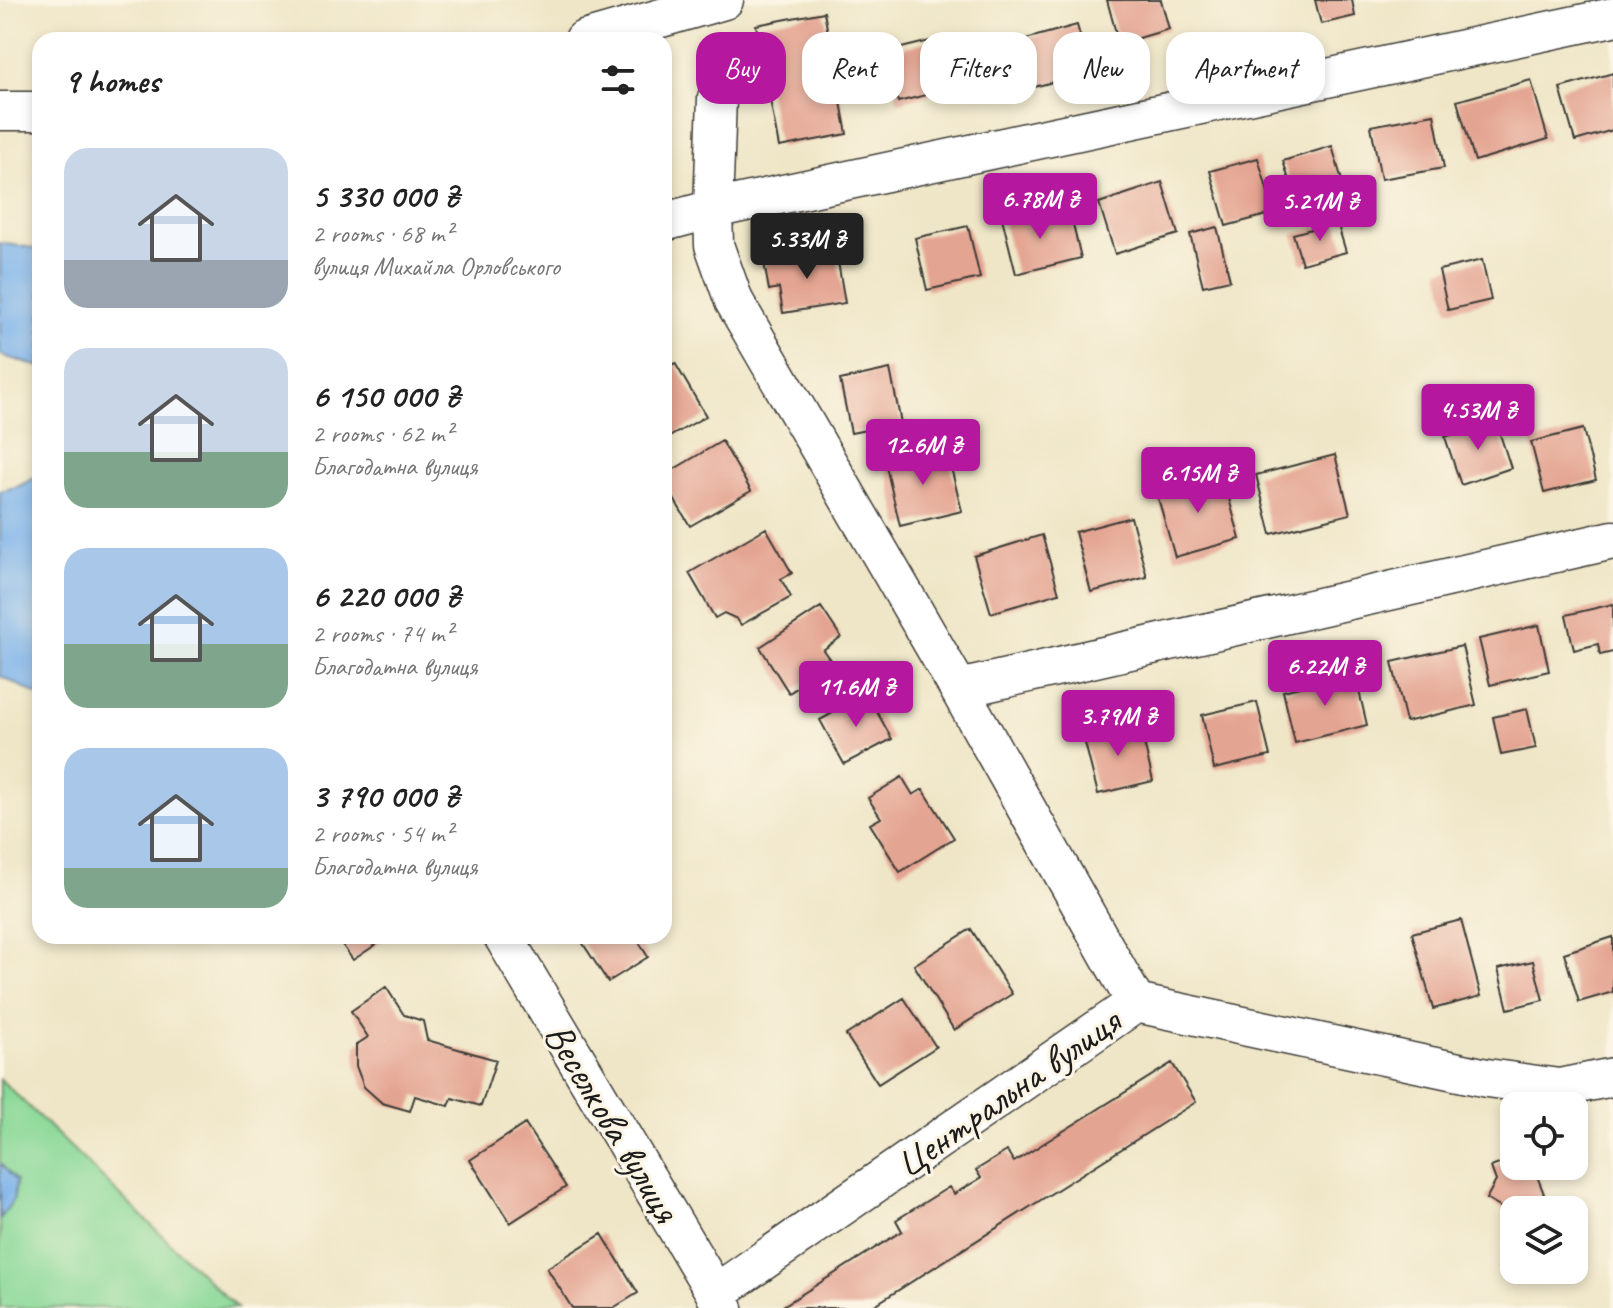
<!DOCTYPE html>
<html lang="en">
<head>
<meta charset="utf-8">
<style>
  :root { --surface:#fff; --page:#f2f2f2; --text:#222; --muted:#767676; --accent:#b5179e }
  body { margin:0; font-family:Caveat,sans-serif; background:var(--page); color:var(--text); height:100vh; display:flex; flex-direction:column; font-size:30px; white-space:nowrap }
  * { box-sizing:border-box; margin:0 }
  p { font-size:26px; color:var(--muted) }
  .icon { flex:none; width:44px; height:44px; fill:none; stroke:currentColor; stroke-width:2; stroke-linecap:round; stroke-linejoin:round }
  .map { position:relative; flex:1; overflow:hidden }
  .side { position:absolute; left:32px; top:32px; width:640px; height:912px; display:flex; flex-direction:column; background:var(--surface); border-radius:24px; box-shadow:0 4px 12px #0003 }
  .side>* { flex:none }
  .top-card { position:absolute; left:696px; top:32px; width:760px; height:72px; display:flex; gap:16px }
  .buttons { position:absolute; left:1500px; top:1092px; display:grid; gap:16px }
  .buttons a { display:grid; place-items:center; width:88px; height:88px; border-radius:16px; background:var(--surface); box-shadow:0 4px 12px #0003; font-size:40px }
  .price { position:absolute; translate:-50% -68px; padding:0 18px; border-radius:8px; background:var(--accent); color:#fff; font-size:26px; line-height:52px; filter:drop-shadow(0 2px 4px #0008) }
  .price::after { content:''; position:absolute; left:50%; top:48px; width:24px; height:18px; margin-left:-12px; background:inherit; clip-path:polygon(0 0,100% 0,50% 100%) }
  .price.current { background:#222; color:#fff }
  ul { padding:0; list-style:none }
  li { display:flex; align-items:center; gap:24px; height:200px; padding:0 32px }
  li span { display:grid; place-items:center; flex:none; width:224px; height:160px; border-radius:24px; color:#555 }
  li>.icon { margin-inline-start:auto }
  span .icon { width:96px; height:96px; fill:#fffc; stroke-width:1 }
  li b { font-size:34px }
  h2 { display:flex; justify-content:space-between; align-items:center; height:96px; padding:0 32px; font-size:34px }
  .pill { padding:0 28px; border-radius:24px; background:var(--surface); box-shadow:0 4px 12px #0003; font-size:28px; line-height:72px }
  .pill.current { background:var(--accent); color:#fff }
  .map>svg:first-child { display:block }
</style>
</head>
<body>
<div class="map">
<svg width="1613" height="1308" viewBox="0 0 1613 1308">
  <rect width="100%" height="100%" fill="#fcf5e5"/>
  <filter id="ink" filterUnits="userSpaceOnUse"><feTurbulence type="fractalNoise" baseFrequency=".0125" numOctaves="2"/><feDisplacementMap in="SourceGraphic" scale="16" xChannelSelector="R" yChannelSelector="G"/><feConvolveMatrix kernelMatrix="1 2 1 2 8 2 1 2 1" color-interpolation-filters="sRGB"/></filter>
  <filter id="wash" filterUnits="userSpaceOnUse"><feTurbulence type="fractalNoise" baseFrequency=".006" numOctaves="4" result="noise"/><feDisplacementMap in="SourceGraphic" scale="32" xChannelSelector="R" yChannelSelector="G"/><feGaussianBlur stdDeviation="1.8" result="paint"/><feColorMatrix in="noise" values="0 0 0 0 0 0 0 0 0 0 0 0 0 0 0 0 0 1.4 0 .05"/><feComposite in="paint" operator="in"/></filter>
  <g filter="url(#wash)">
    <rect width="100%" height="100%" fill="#efe6c7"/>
    <path fill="#89d897" stroke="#527a5a" stroke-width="2" d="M0,1079L237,1308H0Z"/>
    <path fill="#7bb2ea" stroke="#4c6783" stroke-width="2" d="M0,243L40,249V367L0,355Z
      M40,475V696L0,676V491L19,486Z
      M0,1163L16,1181L14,1198L0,1220Z"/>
    <g id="blocks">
      <path fill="#e4a492" d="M1107,0H1161L1169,29L1119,44Z
        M1315,0H1352L1355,16L1321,24Z
        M824,12L847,134L779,147L756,25Z
        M1077,25L1090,72L1023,90L1011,43Z
        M938,39L950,89L898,102L885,52Z
        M1613,73V130L1575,141L1560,88Z
        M1531,80L1548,139L1475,161L1457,101Z
        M1434,114L1444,168L1381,179L1371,126Z
        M1332,146L1345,191L1297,205L1283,161Z
        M1258,158L1274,213L1226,226L1210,171Z
        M1162,182L1178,234L1115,254L1099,203Z
        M1052,211L1054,220L1071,216L1081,258L1016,274L1002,218L1028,212L1029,217Z
        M1337,222L1346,252L1302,264L1293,234Z
        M968,226L980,278L927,290L915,238Z
        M1217,227L1230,280L1203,286L1190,234Z
        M836,250L845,303L783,313L779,288L769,290L764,263Z
        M1482,260L1491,300L1448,310L1439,270Z
        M675,363L706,416L664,440V369Z
        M890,369L901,423L851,433L840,380Z
        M1495,419L1511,468L1461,485L1445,437Z
        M1583,429L1596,480L1544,493L1531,442Z
        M722,441L751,491L690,526L664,482V475Z
        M946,448L962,511L900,526L885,462Z
        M1335,455L1350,514L1271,534L1256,475Z
        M1222,473L1240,539L1175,557L1156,491Z
        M1131,517L1147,577L1091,592L1075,532Z
        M766,528L792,573L781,579L791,597L741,625L737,619L724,613L715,618L689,573Z
        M1042,535L1059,593L991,613L974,556Z
        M1613,604V652L1600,655L1598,644L1574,650L1566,615Z
        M821,607L841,637L823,650L833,664L789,693L760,647Z
        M1539,625L1549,671L1490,685L1479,639Z
        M1462,646L1476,705L1406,722L1392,662Z
        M1355,674L1367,725L1295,743L1283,691Z
        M867,694L892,739L844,764L820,720Z
        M1257,702L1270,756L1214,769L1202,715Z
        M1527,709L1536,748L1501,755L1493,717Z
        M1139,721L1153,781L1098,794L1083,735Z
        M902,777L913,795L923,789L954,838L900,872L870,824L881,818L868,798Z
        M1461,920L1481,996L1433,1009L1412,933Z
        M971,929L1012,994L954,1030L914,965Z
        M336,936H389L353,960Z
        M578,936H635L648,957L608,982Z
        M1613,937V992L1579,1002L1564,953Z
        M1533,961L1543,1000L1508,1009L1498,969Z
        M386,987L404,1015L423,1021L427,1040L496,1060L481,1106L452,1098L449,1106L415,1096L410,1111L382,1103L364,1087L356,1066V1045L368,1037L351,1011Z
        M904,998L936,1047L878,1084L846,1035Z
        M1172,1063L1196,1102L870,1308H780L902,1231L896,1220L949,1187L954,1194L981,1178L976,1170L1007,1151L1014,1162Z
        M525,1124L566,1187L510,1223L470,1160Z
        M1514,1158V1166H1533L1544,1194L1524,1202L1519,1210H1514V1215L1486,1199L1496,1181L1491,1167Z
        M602,1234L638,1293L613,1308H572L547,1268Z"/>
    </g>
  </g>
  <g filter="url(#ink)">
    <use href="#blocks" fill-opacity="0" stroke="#3c3a36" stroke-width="2"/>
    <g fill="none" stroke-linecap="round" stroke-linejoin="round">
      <g stroke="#3c3a36" stroke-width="41">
        <path id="street" d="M584,40L724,0
          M717,98L713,209L714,245L734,301L959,689L1136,1003
          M0,111H40
          M664,222L713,209L1613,17
          M959,689L1613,540
          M503,936L724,1308
          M715,1294L1136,1003L1487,1078L1559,1088L1613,1077"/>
      </g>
      <use href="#street" stroke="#fff" stroke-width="38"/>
    </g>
  </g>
  <g text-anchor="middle" stroke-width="6" stroke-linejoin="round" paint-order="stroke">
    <g font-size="40" fill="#1c1c1c" stroke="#fcf5e5">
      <text transform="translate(1007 1092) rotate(-35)" y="14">Центральна вулиця</text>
      <text transform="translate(613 1122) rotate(59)" y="14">Веселкова вулиця</text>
    </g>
  </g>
</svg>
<div class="buttons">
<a><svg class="icon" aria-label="locate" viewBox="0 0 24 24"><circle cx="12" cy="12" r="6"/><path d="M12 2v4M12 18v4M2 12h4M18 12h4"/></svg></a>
<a><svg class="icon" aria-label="layers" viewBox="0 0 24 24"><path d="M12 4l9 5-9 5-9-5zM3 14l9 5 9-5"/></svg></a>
</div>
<b class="price" style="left:1040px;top:241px">6.78M ₴</b>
<b class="price" style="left:1320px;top:243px">5.21M ₴</b>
<b class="price current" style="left:807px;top:281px">5.33M ₴</b>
<b class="price" style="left:1478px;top:452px">4.53M ₴</b>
<b class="price" style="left:923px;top:487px">12.6M ₴</b>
<b class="price" style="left:1198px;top:515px">6.15M ₴</b>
<b class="price" style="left:1325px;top:708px">6.22M ₴</b>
<b class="price" style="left:856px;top:729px">11.6M ₴</b>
<b class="price" style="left:1118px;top:758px">3.79M ₴</b>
<div class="top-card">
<a class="pill current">Buy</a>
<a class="pill">Rent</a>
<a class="pill">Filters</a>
<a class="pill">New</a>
<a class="pill">Apartment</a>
</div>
<section class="side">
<h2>9 homes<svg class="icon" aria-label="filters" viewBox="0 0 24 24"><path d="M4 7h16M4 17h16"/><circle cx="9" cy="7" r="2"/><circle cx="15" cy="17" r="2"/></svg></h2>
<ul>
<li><span style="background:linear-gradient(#c9d6e8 70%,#9aa5b1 0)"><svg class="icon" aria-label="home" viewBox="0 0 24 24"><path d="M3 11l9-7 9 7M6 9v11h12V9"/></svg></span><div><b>5 330 000 ₴</b><p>2 rooms · 68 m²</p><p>вулиця Михайла Орловського</p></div></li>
<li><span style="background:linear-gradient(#c9d6e8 65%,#7fa58c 0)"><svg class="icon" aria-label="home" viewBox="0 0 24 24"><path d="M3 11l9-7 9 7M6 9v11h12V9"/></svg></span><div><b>6 150 000 ₴</b><p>2 rooms · 62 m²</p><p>Благодатна вулиця</p></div></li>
<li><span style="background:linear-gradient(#a9c7e8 60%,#7fa58c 0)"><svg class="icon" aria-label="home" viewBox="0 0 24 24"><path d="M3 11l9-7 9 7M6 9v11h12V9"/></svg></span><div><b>6 220 000 ₴</b><p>2 rooms · 74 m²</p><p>Благодатна вулиця</p></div></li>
<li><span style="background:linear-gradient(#a9c7e8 75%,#7fa58c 0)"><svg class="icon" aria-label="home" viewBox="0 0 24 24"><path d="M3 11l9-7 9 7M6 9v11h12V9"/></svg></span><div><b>3 790 000 ₴</b><p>2 rooms · 54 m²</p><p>Благодатна вулиця</p></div></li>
</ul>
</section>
</div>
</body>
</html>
